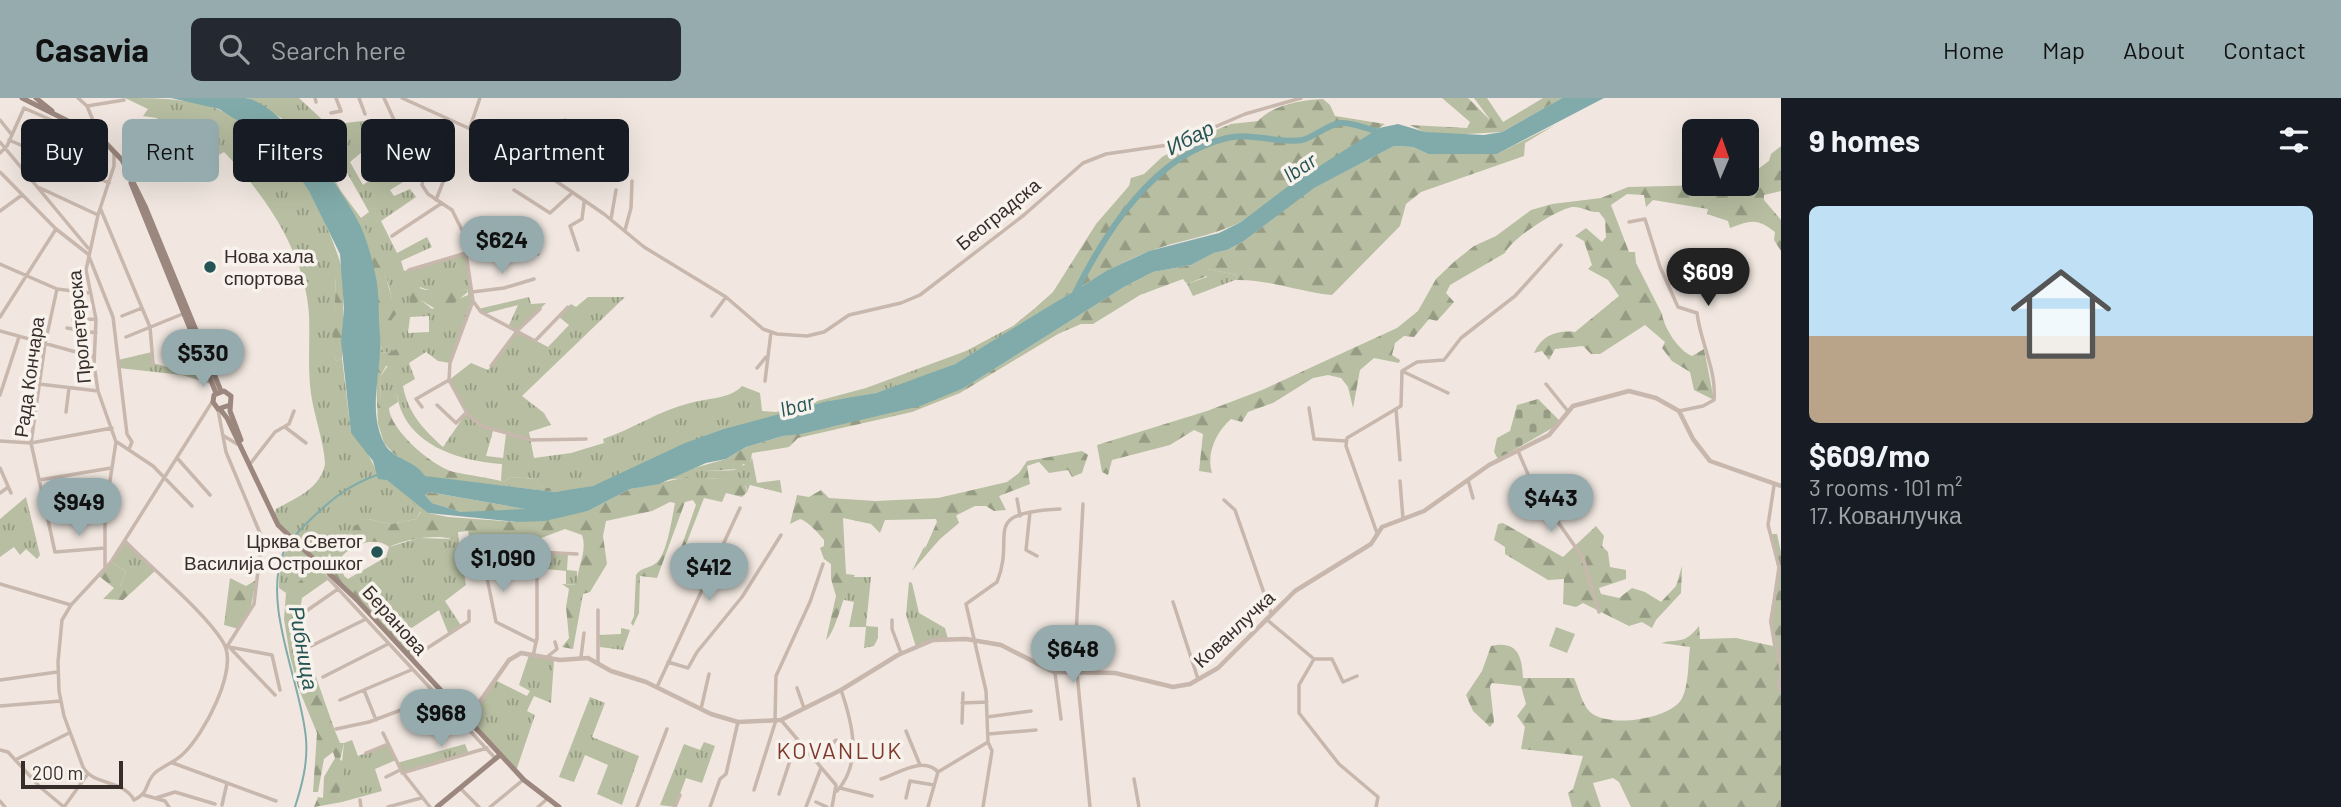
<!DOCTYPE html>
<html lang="en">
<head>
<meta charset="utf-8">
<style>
  :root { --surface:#171b24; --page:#242831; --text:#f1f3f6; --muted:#9ea1a6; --accent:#95abad }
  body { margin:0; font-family:Barlow,sans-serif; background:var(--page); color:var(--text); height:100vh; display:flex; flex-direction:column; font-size:26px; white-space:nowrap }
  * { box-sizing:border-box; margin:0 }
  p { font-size:23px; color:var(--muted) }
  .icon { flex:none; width:38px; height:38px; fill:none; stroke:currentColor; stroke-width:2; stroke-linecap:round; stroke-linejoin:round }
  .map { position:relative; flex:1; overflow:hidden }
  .details { display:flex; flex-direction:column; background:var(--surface); width:560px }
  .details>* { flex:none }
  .banner { position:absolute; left:21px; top:21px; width:665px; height:63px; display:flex; gap:14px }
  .needle { width:46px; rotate:2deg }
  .tools { position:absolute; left:1682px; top:21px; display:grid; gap:14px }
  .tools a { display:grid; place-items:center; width:77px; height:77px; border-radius:10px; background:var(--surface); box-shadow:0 7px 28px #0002; font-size:35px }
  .scale { position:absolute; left:21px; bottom:18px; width:102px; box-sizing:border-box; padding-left:7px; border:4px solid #372e2b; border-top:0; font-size:19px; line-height:24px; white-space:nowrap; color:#372e2b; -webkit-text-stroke:5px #f8f2ec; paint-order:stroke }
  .price { position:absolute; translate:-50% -60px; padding:0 16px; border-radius:24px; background:var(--accent); color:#111; font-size:23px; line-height:46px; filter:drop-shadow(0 2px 4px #0008) }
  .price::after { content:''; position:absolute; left:50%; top:42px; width:21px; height:16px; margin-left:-10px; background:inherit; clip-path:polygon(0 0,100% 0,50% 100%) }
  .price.active { background:#222; color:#fff }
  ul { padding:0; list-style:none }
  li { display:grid; align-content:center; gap:14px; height:371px; padding:0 28px }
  li span { display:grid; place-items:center; height:217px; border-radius:10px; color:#555 }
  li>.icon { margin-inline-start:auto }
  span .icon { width:126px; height:126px; fill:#fffc; stroke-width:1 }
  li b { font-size:30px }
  h2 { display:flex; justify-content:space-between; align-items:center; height:84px; padding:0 28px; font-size:30px }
  .tag { padding:0 24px; border-radius:10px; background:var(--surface); box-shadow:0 7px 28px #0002; font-size:24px; line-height:63px }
  .tag.active { background:var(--accent); color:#111 }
  header { display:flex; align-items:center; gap:42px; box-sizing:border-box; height:98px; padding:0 35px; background:var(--accent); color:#111 }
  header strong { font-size:33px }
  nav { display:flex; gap:38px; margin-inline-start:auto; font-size:24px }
  .search { width:490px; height:63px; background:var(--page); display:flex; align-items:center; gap:18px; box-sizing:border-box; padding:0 24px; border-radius:10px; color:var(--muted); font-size:26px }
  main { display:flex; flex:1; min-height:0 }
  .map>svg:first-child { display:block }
</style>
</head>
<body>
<header>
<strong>Casavia</strong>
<div class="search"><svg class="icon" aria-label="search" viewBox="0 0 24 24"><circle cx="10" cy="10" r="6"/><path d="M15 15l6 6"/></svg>Search here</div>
<nav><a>Home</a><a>Map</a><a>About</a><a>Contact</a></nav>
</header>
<main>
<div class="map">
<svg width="1781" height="709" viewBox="0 0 1781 709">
  <defs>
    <pattern id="grass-tufts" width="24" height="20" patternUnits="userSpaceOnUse" patternTransform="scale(1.75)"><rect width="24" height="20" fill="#b7bea1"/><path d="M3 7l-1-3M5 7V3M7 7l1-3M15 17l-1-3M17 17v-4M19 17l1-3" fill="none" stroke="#969b83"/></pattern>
    <pattern id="forest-firs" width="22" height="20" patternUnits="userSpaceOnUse" patternTransform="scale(1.75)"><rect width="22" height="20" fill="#b7bea1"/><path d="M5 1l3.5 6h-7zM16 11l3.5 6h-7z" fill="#969b83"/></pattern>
    <pattern id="cemetery-stones" width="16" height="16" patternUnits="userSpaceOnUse" patternTransform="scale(1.75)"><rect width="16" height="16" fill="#b7bea1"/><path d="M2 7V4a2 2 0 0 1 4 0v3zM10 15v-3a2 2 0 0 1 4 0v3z" fill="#969b83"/></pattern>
  </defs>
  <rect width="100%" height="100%" fill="#f1e7e0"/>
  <path fill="url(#grass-tufts)" fill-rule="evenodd" d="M125,0C161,0 206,0 236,21C249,30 255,51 274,57L277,52C303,67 339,150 344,180L335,179C338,207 328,236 336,263L342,260L351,335L365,350L376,372L411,399L421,413L416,421L391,426L368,421L351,435L340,438L328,458L333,468L330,476C311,470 300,486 286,495L279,490C279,472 281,456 293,441L273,421L276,411C296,400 321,390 325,366C324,341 312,314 310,287C308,264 310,240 309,217C305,155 266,98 224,54L186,76L170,55L147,70L139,51L165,37L157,20L143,18L148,11Z
    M248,0H299L328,27L371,22L375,31L366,37L368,49L350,64L363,87L398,61L420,70L418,75L390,92L394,98L410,91L416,99L381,123L397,155L427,139L432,149L401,163L404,173L466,155L473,203L450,265L438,263L426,254L409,265L415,281L403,288C408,315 423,331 443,349L467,314L449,282L471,265L488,272L517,233L509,227L518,207L484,216L478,211L529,199L531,206L546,205L518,233L548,249L569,227L559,219L571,206L576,209L588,199H625L522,298L544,315L551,327L529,334L534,360L571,355L604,345L603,341C633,331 660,312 690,305C708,300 730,301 742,288L760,295L762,313L776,314L866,290L966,253L1013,228L1035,210L1038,216L955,266L919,280L876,295L796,311L593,388L584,391L581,385L553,392L543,390L535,381L511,379L504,384L501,383L502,366C459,363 405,347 397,297L381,305L380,279L400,250L389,255L381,254C381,241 391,225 392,207C393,185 369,144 361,121L352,117L295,33L281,20ZM332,48L369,114L361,120L341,93L317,49ZM420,189C433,196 454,191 468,192V197L432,211L421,202L417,203ZM429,218V234L408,235L410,219ZM493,333L506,336L503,360L486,358Z
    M1207,171L1237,177L1235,182L1193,198L1187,186L1207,179Z
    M190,227L214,287L182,277L119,270L118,262L152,254L153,265L192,276L187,243Z
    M752,359L757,385L780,382L782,395L750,387L747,394L746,388C733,378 684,380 666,382L694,370C699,373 729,373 734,372C741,370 742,366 750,365Z
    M26,399L40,457L37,461L26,451L20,457L14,449L0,459V421Z
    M956,417L959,425L940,441L912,473L925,447L924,451L948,421Z
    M419,440L453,441L459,444L466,487L445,503L462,529L449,537L439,512L401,537L353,478L386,459L389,449Z
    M125,443L155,473L132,494L120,488L126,473L111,464Z
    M539,452L568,455L567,472L577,473V487L566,486V473L537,470Z
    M853,479H871L866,528L878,529V540L874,548L864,550L866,529H849L854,504L844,502L848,484Z
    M909,484L912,485L919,515L945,530L948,541L933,542L916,549L906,517Z
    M621,530L630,532L623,552L600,549L599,537L621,536Z
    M529,557L554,562L551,605L534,598L527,613L535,617L516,673L467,622L495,582L527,598L530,593L519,587Z
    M590,599L605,605L592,639L639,658L622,707L597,696L608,667L585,657L574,684L559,679Z
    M352,642L358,658L388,646L396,662L375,671L382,693L342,704L338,701L344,645Z
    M704,644L715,648L702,685L686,680L675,709L660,707L684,646L700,652Z
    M465,646L469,656L402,675L397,665Z"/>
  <path fill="url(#forest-firs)" d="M1442,0H1468L1491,23L1474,0H1487L1503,24L1543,0H1562L1502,34L1449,37L1424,34L1410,27L1467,30L1470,24Z
    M1323,1L1330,7L1335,18L1385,26L1241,124C1211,139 1178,142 1147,154C1108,170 1073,193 1038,216L1035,210L1053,194L1096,126L1129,88L1131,80L1144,76L1162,59L1194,41L1231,26L1258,23C1272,7 1302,2 1323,1Z
    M240,23L277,52L274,57C262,52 241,38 240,23Z
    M1555,27L1525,45L1524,58L1421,94L1406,106L1400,128L1332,197C1300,194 1268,181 1235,182L1237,177L1207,171V178L1187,186L1183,181L1140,197L1093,226H1081L1058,236L960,295L912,314L798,340L789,349L752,355L750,366H743L741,371L700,373L694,370L726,361L746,349L783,338L835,328L964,290L1124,189L1153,174L1191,167L1214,155L1227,152L1244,143L1313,90L1394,48L1413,49L1428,56H1497Z
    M1781,48V93L1764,97V102L1781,122V153L1774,142L1775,134C1756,119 1750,123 1730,130L1728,123L1707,116L1708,111L1653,102L1646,109L1644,97L1627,96L1611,107L1629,154H1635L1636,165L1662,216C1664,230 1679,253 1692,258L1704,251L1714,302L1694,292L1690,274L1672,263L1662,250L1665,244L1645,227L1600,256H1591L1583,248L1555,251L1549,262L1542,253L1534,255C1542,237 1557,232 1575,234L1619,198L1608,182L1588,171L1592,167L1584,143L1575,138L1586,130L1602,144L1606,139L1605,122L1599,114C1590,115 1582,108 1572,109C1556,112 1511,141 1505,155L1450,187L1446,195L1454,204L1437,223L1429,221L1414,239L1404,238L1395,245L1392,257L1400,262L1399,265L1374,260L1360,272L1353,310L1348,289L1341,280L1328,277L1313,280L1273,305L1248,314L1242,324L1231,321C1216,334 1206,356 1212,375L1199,373L1203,336L1194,332L1170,347L1112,362L1108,377L1102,374L1097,347L1207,313L1262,292L1397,230L1418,213L1436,181L1455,163L1474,148L1496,138L1531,112L1552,106L1601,100L1628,89L1746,86L1747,79L1769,63L1771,56Z
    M352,117L361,120L383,170L393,204L399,212L390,224V243L381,249V254L389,255L400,249L398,267L386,268L380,279L381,304L397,297L398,304L389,310C390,332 433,369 454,374C471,378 488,379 504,384L511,379L536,381L543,390H562L563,385L570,381L582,385L584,391L555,394L434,380L425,378L393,355L384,345L378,326L376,282L380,241Z
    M340,178L344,180L342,260L336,263C327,237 338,207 335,179Z
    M412,188L426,192L458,189L469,193L447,211L437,212L421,202L410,208L409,189Z
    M1082,353L1088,357L1082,375L1072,379L1068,372L1049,375L1039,364L1027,368L1030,386L999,398L1006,412L994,413L986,408H975L949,421L924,453L937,424L936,421L885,422L880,435L871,426L843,420L846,476L855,477C844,491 836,535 826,542L836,498L831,481V466L824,461L820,450L824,448V442C818,435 808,423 800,421L790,426L797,397L809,399L821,392L829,400L876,403L938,400L1007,384L1019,375L1027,363Z
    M688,379L738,382L744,383L747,394L742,399L726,395L722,404L704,400L678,467H675L696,407L693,402L685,404L657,480L640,478L639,515L633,528L631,525L634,518L636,477C641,469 649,471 656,465C667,457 672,420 675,405L670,404L652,413L606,423L603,438L607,466L590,494L583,496L573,551L562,549L569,540L566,509L569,491L562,486L577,487C576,470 588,455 582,437L565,431L528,445L483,441L482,438L469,439L468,433L458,434L459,444C443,434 406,441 389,449C376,437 349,447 340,461L344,478L348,481L353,478L419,556L410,561L330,476L333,468L329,451L340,438L351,435L354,428L368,421L391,426L416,421L421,414L413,405L414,401L428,415L448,419L517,424L588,413L630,391Z
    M429,394L526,411L523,414H461L432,405L425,397Z
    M1503,425L1563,459L1596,428L1604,438L1602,448L1608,454L1610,469L1626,472V481L1599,490L1601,496L1619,500L1632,490L1645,494L1661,504L1676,488L1682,468L1681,495L1656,522L1652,530L1642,524L1629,528L1583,505L1576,509L1563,506L1564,481L1548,482L1505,456V449L1494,442L1498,426Z
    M1770,436H1777L1781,454V709H1631L1619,684L1613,680L1593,685L1601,709H1572L1568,695L1573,691L1583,658L1521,651L1525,629L1517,618L1526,606L1521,588L1492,585L1490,588L1494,624L1490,629L1473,613L1466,597L1482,573L1491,548C1517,542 1522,557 1523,580H1574C1579,591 1582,606 1590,614C1607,630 1668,622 1681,602C1689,589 1688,565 1690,549L1661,545C1680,540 1684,547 1699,528L1700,541L1736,540L1773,548L1769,523L1778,472Z
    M111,464L126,473L120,488L130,490L132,494L123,502L103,501L114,490L99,478Z
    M310,474H324L329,481L302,500L298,528L335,633L340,645H344L340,662L346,664L338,700L342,704L314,709L318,699L323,700L324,679L335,660L333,654L324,661L318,694H313L317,635L298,589L290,558L284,521L286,495Z
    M230,480L246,488L256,482L251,508L239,531L224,527Z"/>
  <path fill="url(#cemetery-stones)" d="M1538,301L1559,322L1556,328L1498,361L1494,354L1497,340L1510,333L1517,307Z"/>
  <path fill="#b7bea1" d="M1556,529L1575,536L1567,555L1549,548Z"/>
  <path fill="#81abaa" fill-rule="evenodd" d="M171,0C194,0 222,0 246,0C283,6 346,96 361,129C367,143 372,160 375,175C380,194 378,219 380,239C382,273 367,312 384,345C393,362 415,362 425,378L555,394L593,388L685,345L724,331L824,304L876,295L955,266L1108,172L1149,153L1219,135L1241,124L1287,89L1379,30L1398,26L1425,34L1484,37L1502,34L1562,0H1604L1497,56H1428L1413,49L1394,48L1314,90L1244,143L1227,152L1214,155L1191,167L1153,174L1124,189L964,290L920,308L801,336L783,338L746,349L726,361L706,365L659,386L630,391L588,413L545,423L517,424L428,415L387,382L378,381L373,363L351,335L341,243L344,210L340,156L309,93L284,56L257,35L219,11ZM429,394L525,411L461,414L432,405L425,397Z"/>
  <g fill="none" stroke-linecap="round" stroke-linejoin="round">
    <path stroke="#81abaa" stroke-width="2" d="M295,709C302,687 308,665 306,641C302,586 261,507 284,453C290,441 302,430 312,420C333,400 349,387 377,377"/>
    <path stroke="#81abaa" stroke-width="6" d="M1075,195C1106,133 1154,57 1227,40C1252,34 1278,46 1302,42C1315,39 1328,26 1341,25C1353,24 1370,32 1383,35"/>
    <path stroke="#c8b7ad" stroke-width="3.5" d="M78,0L87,8
      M315,0L316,4
      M359,0L365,16
      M384,0L395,24L429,46L422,87L428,96L452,112L463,134L473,203L450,265L449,282L468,317L482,328L531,342L586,341
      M402,0L499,44L604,116L644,149L726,199L763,231L777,236L807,238L824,234L849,217L901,205L920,197L1024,117L1083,65L1106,56L1175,46L1245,16L1301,0
      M331,15L341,13L336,0
      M0,22L12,37
      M470,29L480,0
      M100,39L87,8L124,2
      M9,42L109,85
      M0,44L88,150
      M0,55L7,48L24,10L83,36
      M0,74L56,131L88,156L113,219L127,336L132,344L129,351
      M551,79L560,54L565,22
      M40,90L98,117
      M514,92L550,115L572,95
      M436,102L450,66
      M101,112L150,229L153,265
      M0,113L22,97
      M611,121L616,92
      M1629,124L1645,121L1660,169L1678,209L1697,215C1700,243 1717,273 1714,302L1703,308L1679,313
      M625,132L631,110L632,83
      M392,138L442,105
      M465,152L502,155L511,149L538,156
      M578,152L570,128L582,121L584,105
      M0,166L57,191L90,195
      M409,172L466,155
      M57,191L45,246L31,345L55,454L105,450
      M472,194L504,190L534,181
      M473,203L481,214L535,243L568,209
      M122,218L142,210
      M712,218L726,199
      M0,219L56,131
      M73,222L95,221
      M67,230L96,235
      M0,233L94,259
      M126,239L185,215
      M491,268L517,233L540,211
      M757,270L766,259
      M1402,273L1448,295
      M765,283L771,234
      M39,286L98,293
      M1546,286L1567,312
      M0,297L19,239
      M437,307L456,325L467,314
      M422,309L416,301L449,282
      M1309,310L1314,341L1346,343
      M1396,311L1400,362
      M218,312L226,354L262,440L254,506L226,550
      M66,314L69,290
      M285,329L306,345
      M224,338L237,346
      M0,343L31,345L112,330
      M117,344L153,368L192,408
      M1518,353L1533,388L1583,460L1599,514
      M178,361L210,397
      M250,366L275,334L289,326L294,313
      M0,370L11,395
      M39,382L111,370
      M1468,382L1473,400
      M1400,383L1403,421
      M1774,388L1768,427L1779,469L1771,524L1781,571
      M0,395L7,390
      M1017,401L1020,418
      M1224,402L1235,412L1271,515
      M1030,414L1026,452L1037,458
      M47,416L106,406
      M48,421L105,415
      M1377,435L1346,348L1347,340L1401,308L1402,273L1417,264L1444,262L1461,240L1515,198L1561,147
      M483,438L484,465L496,524L536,544
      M125,443C152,471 204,513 223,544C240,570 203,638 183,656C175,664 165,667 156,674C144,684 151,694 134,702
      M105,471V415L116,344L98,293L94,267L96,221L86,172L98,117L114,68V55
      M329,477V481L496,661
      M0,486L71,507
      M1173,504L1198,581
      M598,512V566
      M302,516L338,491
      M1266,521L1314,561L1299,587V615L1339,666L1378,699L1376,709
      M892,522V531L901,555
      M229,549L272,557L280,592
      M309,549L366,521
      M231,551L275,597
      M533,558L537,540V454L577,456
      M547,559L557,551L555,544
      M581,559L584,535
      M412,560L469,523V513
      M1314,561H1332L1343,584L1357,578
      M668,564L688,570L697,554L742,499L781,437
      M1074,574L1083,406
      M1055,575L1061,621
      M1077,575L1090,709
      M1781,575L1778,586L1781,594
      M323,579L388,546
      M0,582L57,574
      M657,589L740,410
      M797,590L804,610
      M364,592L376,622
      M340,602L411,572
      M962,605L987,604
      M0,608L61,603
      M701,611L709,576
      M987,619L1031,613
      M775,622L776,578L810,504L823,466
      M781,622L836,687L832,709
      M962,625L963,595
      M336,631L369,624L438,598
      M906,633L920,667
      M383,635L401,672L430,709
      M988,636L1036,632
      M0,652L8,654L40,689L64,709
      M366,655L388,646
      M15,662L69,635
      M815,663L836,642
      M173,665L276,703
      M402,675L487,650
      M386,679L400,672
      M881,681C899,675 923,658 938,674
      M1134,681L1139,709
      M840,690L872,698
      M461,691L479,709
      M754,692L776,622
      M837,693C863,664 852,624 841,592
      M779,696L797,641
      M144,697L165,703L169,709
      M156,700L175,694L215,706
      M906,700L910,683L934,687
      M134,702C123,681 93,688 83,669L64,618L59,593L58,564L62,522L71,507L111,464L212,304
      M360,702L361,709
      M0,703L5,709
      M816,704L827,709
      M222,707L227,685
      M64,709L87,677
      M388,709L421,700
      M490,709L523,682
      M538,709L547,701
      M637,709L667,631
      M675,709L680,697
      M710,709L720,681L726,676L738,624
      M806,709L821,670
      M928,709L938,674L988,644L986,593L966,506L997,484C1017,436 977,415 1060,411
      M983,709L992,653L988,644"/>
    <path stroke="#c8b7ad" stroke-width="4.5" d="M467,622L509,562L521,555L560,562L588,560L611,573L646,584L711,616L738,624L781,622L841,592L898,557L933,542L966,541L1001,547L1054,574L1115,575L1173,589L1190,586L1218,570L1295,493L1371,446L1382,429L1424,413L1489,367L1549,337L1573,308L1629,293L1656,300L1679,313L1693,341L1710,363L1781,388"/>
    <path stroke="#9b877e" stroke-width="5" d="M22,0L100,39L122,62L145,108L221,293
      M36,0L52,13
      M131,85L216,295
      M230,307L218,311L213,304L214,297L224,293L231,298L230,313L241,342
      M220,311L227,320L278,427L358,503L524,682L559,709
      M437,709L500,657"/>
  </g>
  <g fill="#245454" stroke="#f8f2ec" stroke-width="2.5">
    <circle cx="210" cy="169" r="7"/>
    <circle cx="377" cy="454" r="7"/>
  </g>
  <g text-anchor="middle" stroke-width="7" stroke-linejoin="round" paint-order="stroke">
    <g font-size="19" fill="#372e2b" stroke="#f8f2ec">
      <text transform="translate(998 116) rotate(-39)" y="7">Београдска</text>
      <text transform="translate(79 229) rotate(-95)" y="7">Пролетерска</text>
      <text transform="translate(29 279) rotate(-82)" y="7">Рада Кончара</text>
      <text transform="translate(395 522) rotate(48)" y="7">Беранова</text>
      <text transform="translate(1234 531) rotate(-43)" y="7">Кованлучка</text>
    </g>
    <g font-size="19" fill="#372e2b" stroke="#f8f2ec" text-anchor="start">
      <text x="224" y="165">Нова хала<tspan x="224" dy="22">спортова</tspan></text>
      <text x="363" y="450" text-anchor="end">Црква Светог<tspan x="363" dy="22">Василија Острошког</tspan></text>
    </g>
    <g font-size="21" font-style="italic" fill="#245454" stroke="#f8f2ec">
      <text transform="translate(1190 40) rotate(-27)" y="7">Ибар</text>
      <text transform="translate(1300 70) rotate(-34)" y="7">Ibar</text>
      <text transform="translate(797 308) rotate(-15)" y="7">Ibar</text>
      <text transform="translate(303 550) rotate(80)" y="7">Рибница</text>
    </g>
    <g font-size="23" letter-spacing="2" fill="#7e392c" stroke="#f8f2ec">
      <text x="840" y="661">KOVANLUK</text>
    </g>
  </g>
</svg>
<div class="tools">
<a><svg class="needle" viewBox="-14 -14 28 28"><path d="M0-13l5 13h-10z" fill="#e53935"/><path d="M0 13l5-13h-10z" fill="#9ea1a6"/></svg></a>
</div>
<div class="scale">200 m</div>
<b class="price" style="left:502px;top:178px">$624</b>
<b class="price active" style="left:1708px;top:210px">$609</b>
<b class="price" style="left:203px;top:291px">$530</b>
<b class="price" style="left:1551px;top:436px">$443</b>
<b class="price" style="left:79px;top:440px">$949</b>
<b class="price" style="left:503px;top:496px">$1,090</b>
<b class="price" style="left:709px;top:505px">$412</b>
<b class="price" style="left:1073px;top:587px">$648</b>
<b class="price" style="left:441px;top:651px">$968</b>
<div class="banner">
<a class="tag">Buy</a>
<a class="tag active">Rent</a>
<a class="tag">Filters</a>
<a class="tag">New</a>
<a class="tag">Apartment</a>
</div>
</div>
<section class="details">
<h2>9 homes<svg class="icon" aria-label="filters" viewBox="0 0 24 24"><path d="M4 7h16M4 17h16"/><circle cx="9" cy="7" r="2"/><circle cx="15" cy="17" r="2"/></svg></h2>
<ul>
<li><span style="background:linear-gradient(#bfe0f5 60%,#b9a48a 0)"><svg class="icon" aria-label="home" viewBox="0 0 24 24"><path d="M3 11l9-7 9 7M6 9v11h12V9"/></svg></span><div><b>$609/mo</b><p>3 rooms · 101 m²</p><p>17. Кованлучка</p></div></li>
</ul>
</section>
</main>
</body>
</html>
